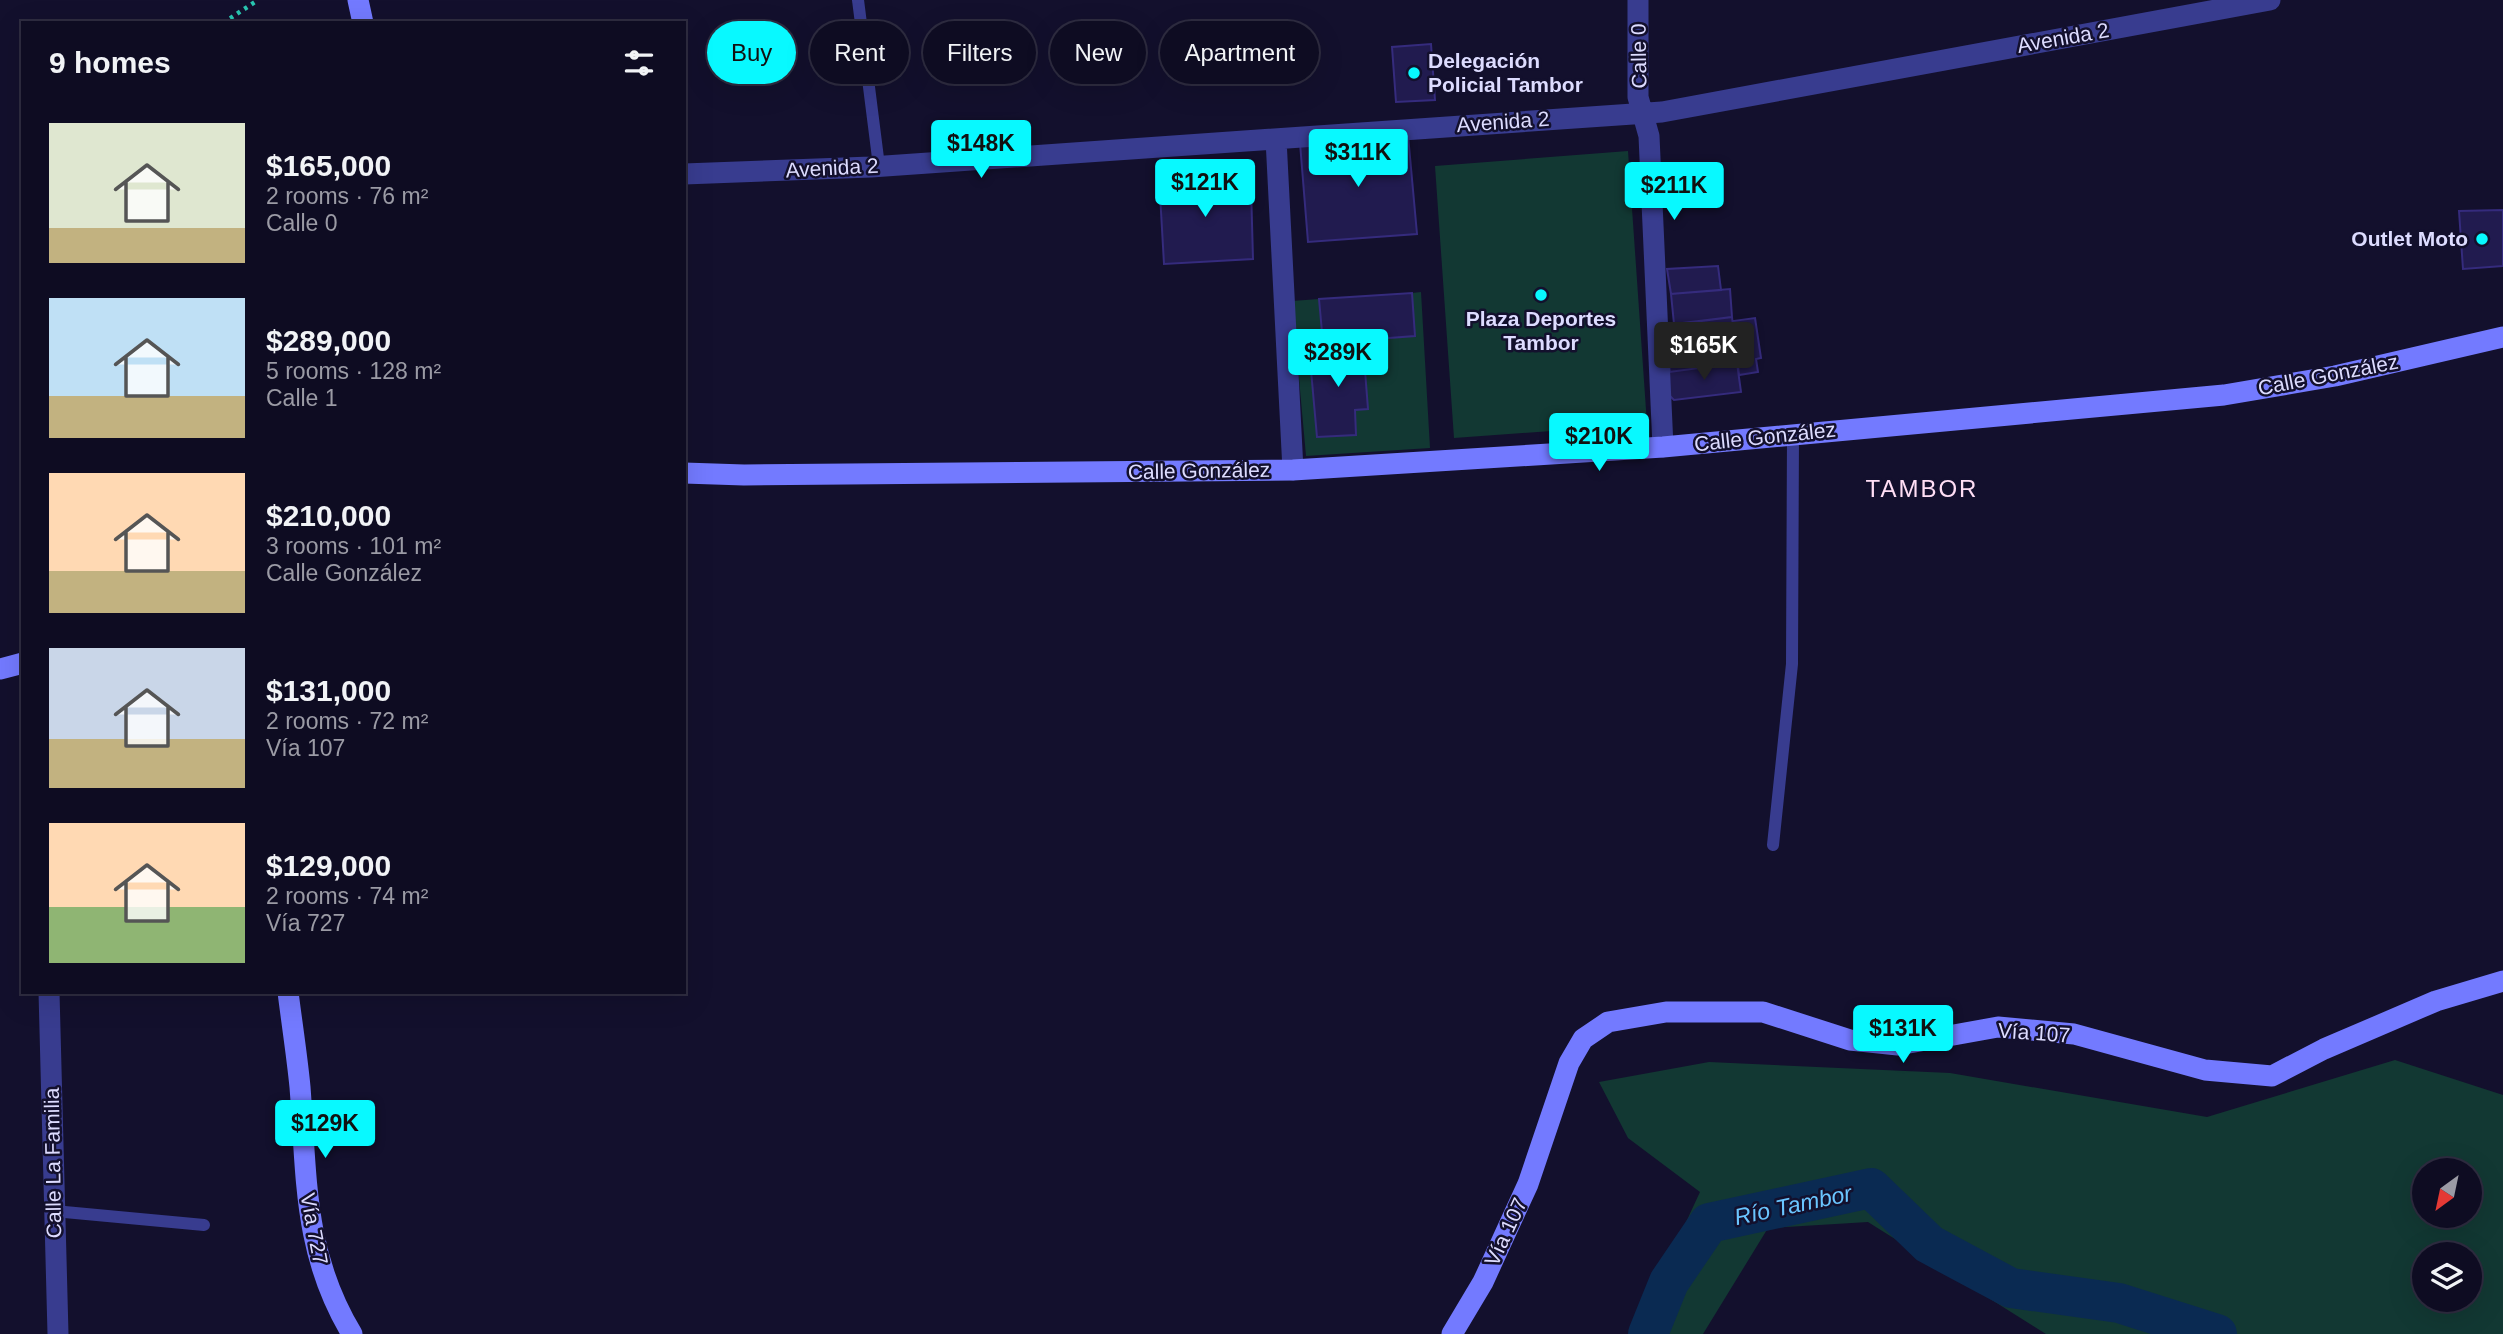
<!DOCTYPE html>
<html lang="en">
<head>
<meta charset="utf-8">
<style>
  :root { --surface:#0e0c22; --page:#17152a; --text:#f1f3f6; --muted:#9b9ba5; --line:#2e2c40; --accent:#08f9ff }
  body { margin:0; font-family:Arial,sans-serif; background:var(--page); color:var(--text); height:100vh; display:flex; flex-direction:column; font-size:26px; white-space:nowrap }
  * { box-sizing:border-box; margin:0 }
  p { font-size:23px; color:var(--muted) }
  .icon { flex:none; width:38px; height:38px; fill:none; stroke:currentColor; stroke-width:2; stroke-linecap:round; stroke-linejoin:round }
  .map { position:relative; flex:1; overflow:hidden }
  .details { position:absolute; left:21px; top:21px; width:665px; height:973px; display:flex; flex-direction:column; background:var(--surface); border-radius:0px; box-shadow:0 7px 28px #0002,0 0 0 2px var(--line) }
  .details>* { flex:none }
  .banner { position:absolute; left:707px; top:21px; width:665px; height:63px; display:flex; gap:14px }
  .needle { width:46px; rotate:213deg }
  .tools { position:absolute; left:2412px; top:1158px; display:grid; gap:14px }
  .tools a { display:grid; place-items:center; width:70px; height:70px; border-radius:50%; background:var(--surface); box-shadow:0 7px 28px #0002,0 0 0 2px var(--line); font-size:35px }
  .price { position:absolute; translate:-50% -60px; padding:0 16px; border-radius:7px; background:var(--accent); color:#111; font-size:23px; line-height:46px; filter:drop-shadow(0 2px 4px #0008) }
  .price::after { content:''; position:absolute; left:50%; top:42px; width:21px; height:16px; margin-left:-10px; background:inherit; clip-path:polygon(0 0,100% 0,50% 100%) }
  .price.current { background:#222; color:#fff }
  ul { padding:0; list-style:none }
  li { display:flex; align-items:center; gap:21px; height:175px; padding:0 28px }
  li span { display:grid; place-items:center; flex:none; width:196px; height:140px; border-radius:0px; color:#555 }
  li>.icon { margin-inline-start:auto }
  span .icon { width:84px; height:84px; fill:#fffc; stroke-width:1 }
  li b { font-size:30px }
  h2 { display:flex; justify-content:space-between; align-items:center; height:84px; padding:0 28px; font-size:30px }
  .chip { padding:0 24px; border-radius:32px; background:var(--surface); box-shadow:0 7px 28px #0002,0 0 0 2px var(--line); font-size:24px; line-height:63px }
  .chip.current { background:var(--accent); color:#111 }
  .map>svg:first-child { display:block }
</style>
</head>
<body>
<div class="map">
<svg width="2503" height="1334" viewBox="0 0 2503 1334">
  <rect width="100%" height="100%" fill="#13102d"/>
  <path fill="#123833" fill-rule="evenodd" d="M1628,151L1647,424L1454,438L1435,166Z
    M1421,292L1430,448L1306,456L1292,301L1319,299L1323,343L1415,336L1412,293Z
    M2395,1060L2503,1095V1334H2046L1868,1222L1768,1228L1703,1334H1634L1700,1192L1628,1138L1599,1082L1709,1062L1950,1073L2207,1117ZM2424,1171H2469V1216H2424ZM2424,1255H2469V1300H2424Z"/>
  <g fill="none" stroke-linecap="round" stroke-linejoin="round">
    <path stroke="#0a2a52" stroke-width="40" d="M1648,1334L1669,1282L1709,1223L1871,1188L1929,1244L2011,1288L2119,1303L2217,1334"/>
  </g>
  <path fill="#211b4f" stroke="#352b7d" stroke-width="2" d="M1431,44L1435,100L1396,102L1392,47Z
    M1408,135L1417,234L1308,242L1300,143Z
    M1235,173L1236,188L1251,187L1253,259L1164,264L1159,176Z
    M2503,210V266L2463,269L2459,211Z
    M1718,266L1721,290L1671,294L1667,269Z
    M1730,289L1732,317L1674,324L1671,294Z
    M1412,293L1415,336L1323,343L1319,299Z
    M1732,317L1737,363L1670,372L1664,326Z
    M1755,318L1761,358L1756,359L1758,372L1739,375L1733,321Z
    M1363,345L1368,409L1355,410L1356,435L1317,437L1309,348Z
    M1737,363L1741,392L1674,400L1669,395L1668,372Z"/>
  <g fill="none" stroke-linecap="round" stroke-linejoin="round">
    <path stroke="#29c6b1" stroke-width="4.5" stroke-dasharray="3.5 5" stroke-linecap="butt" d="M223,23L258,0"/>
    <path stroke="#383c8f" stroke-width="12" d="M858,0L879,166
      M1773,845L1792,664L1793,434
      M54,1211L204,1225"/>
    <path stroke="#383c8f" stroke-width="21" d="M1638,0V97L1649,136L1663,447
      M1276,139L1293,470
      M684,174L871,167L1662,112L2270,0
      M49,992L58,1334"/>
    <path stroke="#737aff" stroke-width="21" d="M358,0L363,23
      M684,473L744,475L1293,470L1663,447L2224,395L2335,376L2503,337
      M0,669L23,663
      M288,992C292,1024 297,1056 300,1087C307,1178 303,1253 352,1334
      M1452,1334L1483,1282L1528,1184L1569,1063L1583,1039L1608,1022L1666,1012H1763L1850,1040L1898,1045L1998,1027L2074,1034L2205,1070L2272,1076L2324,1049L2436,1001L2503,981"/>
  </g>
  <g fill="#08f9ff" stroke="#13102d" stroke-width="2.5">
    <circle cx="1414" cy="73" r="7"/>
    <circle cx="2482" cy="239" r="7"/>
    <circle cx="1541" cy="295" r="7"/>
  </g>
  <g text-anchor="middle" stroke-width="5" stroke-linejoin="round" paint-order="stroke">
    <g font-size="21" fill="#dddcff" stroke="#13102d">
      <text transform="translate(2063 38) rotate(-10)" y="7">Avenida 2</text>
      <text transform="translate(1639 56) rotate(-91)" y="7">Calle 0</text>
      <text transform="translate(1503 122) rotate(-4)" y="7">Avenida 2</text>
      <text transform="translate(832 168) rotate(-3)" y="7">Avenida 2</text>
      <text transform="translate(2328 375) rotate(-11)" y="7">Calle González</text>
      <text transform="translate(1765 437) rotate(-6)" y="7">Calle González</text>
      <text transform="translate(1199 471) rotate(-1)" y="7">Calle González</text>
      <text transform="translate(2034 1033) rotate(4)" y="7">Vía 107</text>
      <text transform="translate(53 1163) rotate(-91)" y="7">Calle La Familia</text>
      <text transform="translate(314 1229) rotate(79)" y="7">Vía 727</text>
      <text transform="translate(1506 1232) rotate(-65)" y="7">Vía 107</text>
    </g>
    <g font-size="21" font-weight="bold" fill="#dddcff" stroke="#13102d" text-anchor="start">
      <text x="1428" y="68">Delegación<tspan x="1428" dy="24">Policial Tambor</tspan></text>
      <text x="2468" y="246" text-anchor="end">Outlet Moto</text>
      <text x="1541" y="326" text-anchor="middle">Plaza Deportes<tspan x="1541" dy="24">Tambor</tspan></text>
    </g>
    <g font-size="23" font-style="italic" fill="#6ac5ff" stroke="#13102d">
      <text transform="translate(1793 1205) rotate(-12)" y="8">Río Tambor</text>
    </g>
    <g font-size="24" letter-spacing="2" fill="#ffdef5" stroke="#13102d">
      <text x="1922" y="497">TAMBOR</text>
    </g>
  </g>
</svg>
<div class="tools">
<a><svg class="needle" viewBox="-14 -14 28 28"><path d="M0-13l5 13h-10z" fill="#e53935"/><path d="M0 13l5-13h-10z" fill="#9b9ba5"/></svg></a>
<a><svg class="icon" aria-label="layers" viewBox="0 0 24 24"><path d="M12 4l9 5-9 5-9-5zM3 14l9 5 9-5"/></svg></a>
</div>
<b class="price" style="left:981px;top:180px">$148K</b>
<b class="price" style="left:1358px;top:189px">$311K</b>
<b class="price" style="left:1205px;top:219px">$121K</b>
<b class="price" style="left:1674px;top:222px">$211K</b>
<b class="price current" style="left:1704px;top:382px">$165K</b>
<b class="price" style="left:1338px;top:389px">$289K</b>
<b class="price" style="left:1599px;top:473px">$210K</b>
<b class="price" style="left:1903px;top:1065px">$131K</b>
<b class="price" style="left:325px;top:1160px">$129K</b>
<div class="banner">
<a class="chip current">Buy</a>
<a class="chip">Rent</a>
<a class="chip">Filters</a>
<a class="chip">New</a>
<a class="chip">Apartment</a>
</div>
<section class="details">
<h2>9 homes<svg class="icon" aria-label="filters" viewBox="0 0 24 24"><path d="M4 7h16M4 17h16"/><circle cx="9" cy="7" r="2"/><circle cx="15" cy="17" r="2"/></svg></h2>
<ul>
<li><span style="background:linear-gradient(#dfe7d0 75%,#c2b280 0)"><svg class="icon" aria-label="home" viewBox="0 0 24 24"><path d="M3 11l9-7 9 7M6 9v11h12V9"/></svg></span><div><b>$165,000</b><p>2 rooms · 76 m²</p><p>Calle 0</p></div></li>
<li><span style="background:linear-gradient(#bfe0f5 70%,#c2b280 0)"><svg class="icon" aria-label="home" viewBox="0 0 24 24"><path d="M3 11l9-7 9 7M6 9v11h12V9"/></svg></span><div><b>$289,000</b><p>5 rooms · 128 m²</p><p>Calle 1</p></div></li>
<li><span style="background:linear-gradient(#ffd9b3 70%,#c2b280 0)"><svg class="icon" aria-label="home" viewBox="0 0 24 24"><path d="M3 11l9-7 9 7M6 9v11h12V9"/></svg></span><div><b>$210,000</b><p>3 rooms · 101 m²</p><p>Calle González</p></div></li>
<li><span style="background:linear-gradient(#c9d6e8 65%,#c2b280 0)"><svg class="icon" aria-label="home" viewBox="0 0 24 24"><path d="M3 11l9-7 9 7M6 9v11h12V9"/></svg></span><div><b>$131,000</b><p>2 rooms · 72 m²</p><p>Vía 107</p></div></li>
<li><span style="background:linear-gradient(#ffd9b3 60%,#8fb573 0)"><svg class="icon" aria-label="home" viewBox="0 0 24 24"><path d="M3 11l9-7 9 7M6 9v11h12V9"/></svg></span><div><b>$129,000</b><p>2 rooms · 74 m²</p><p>Vía 727</p></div></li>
</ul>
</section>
</div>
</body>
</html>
